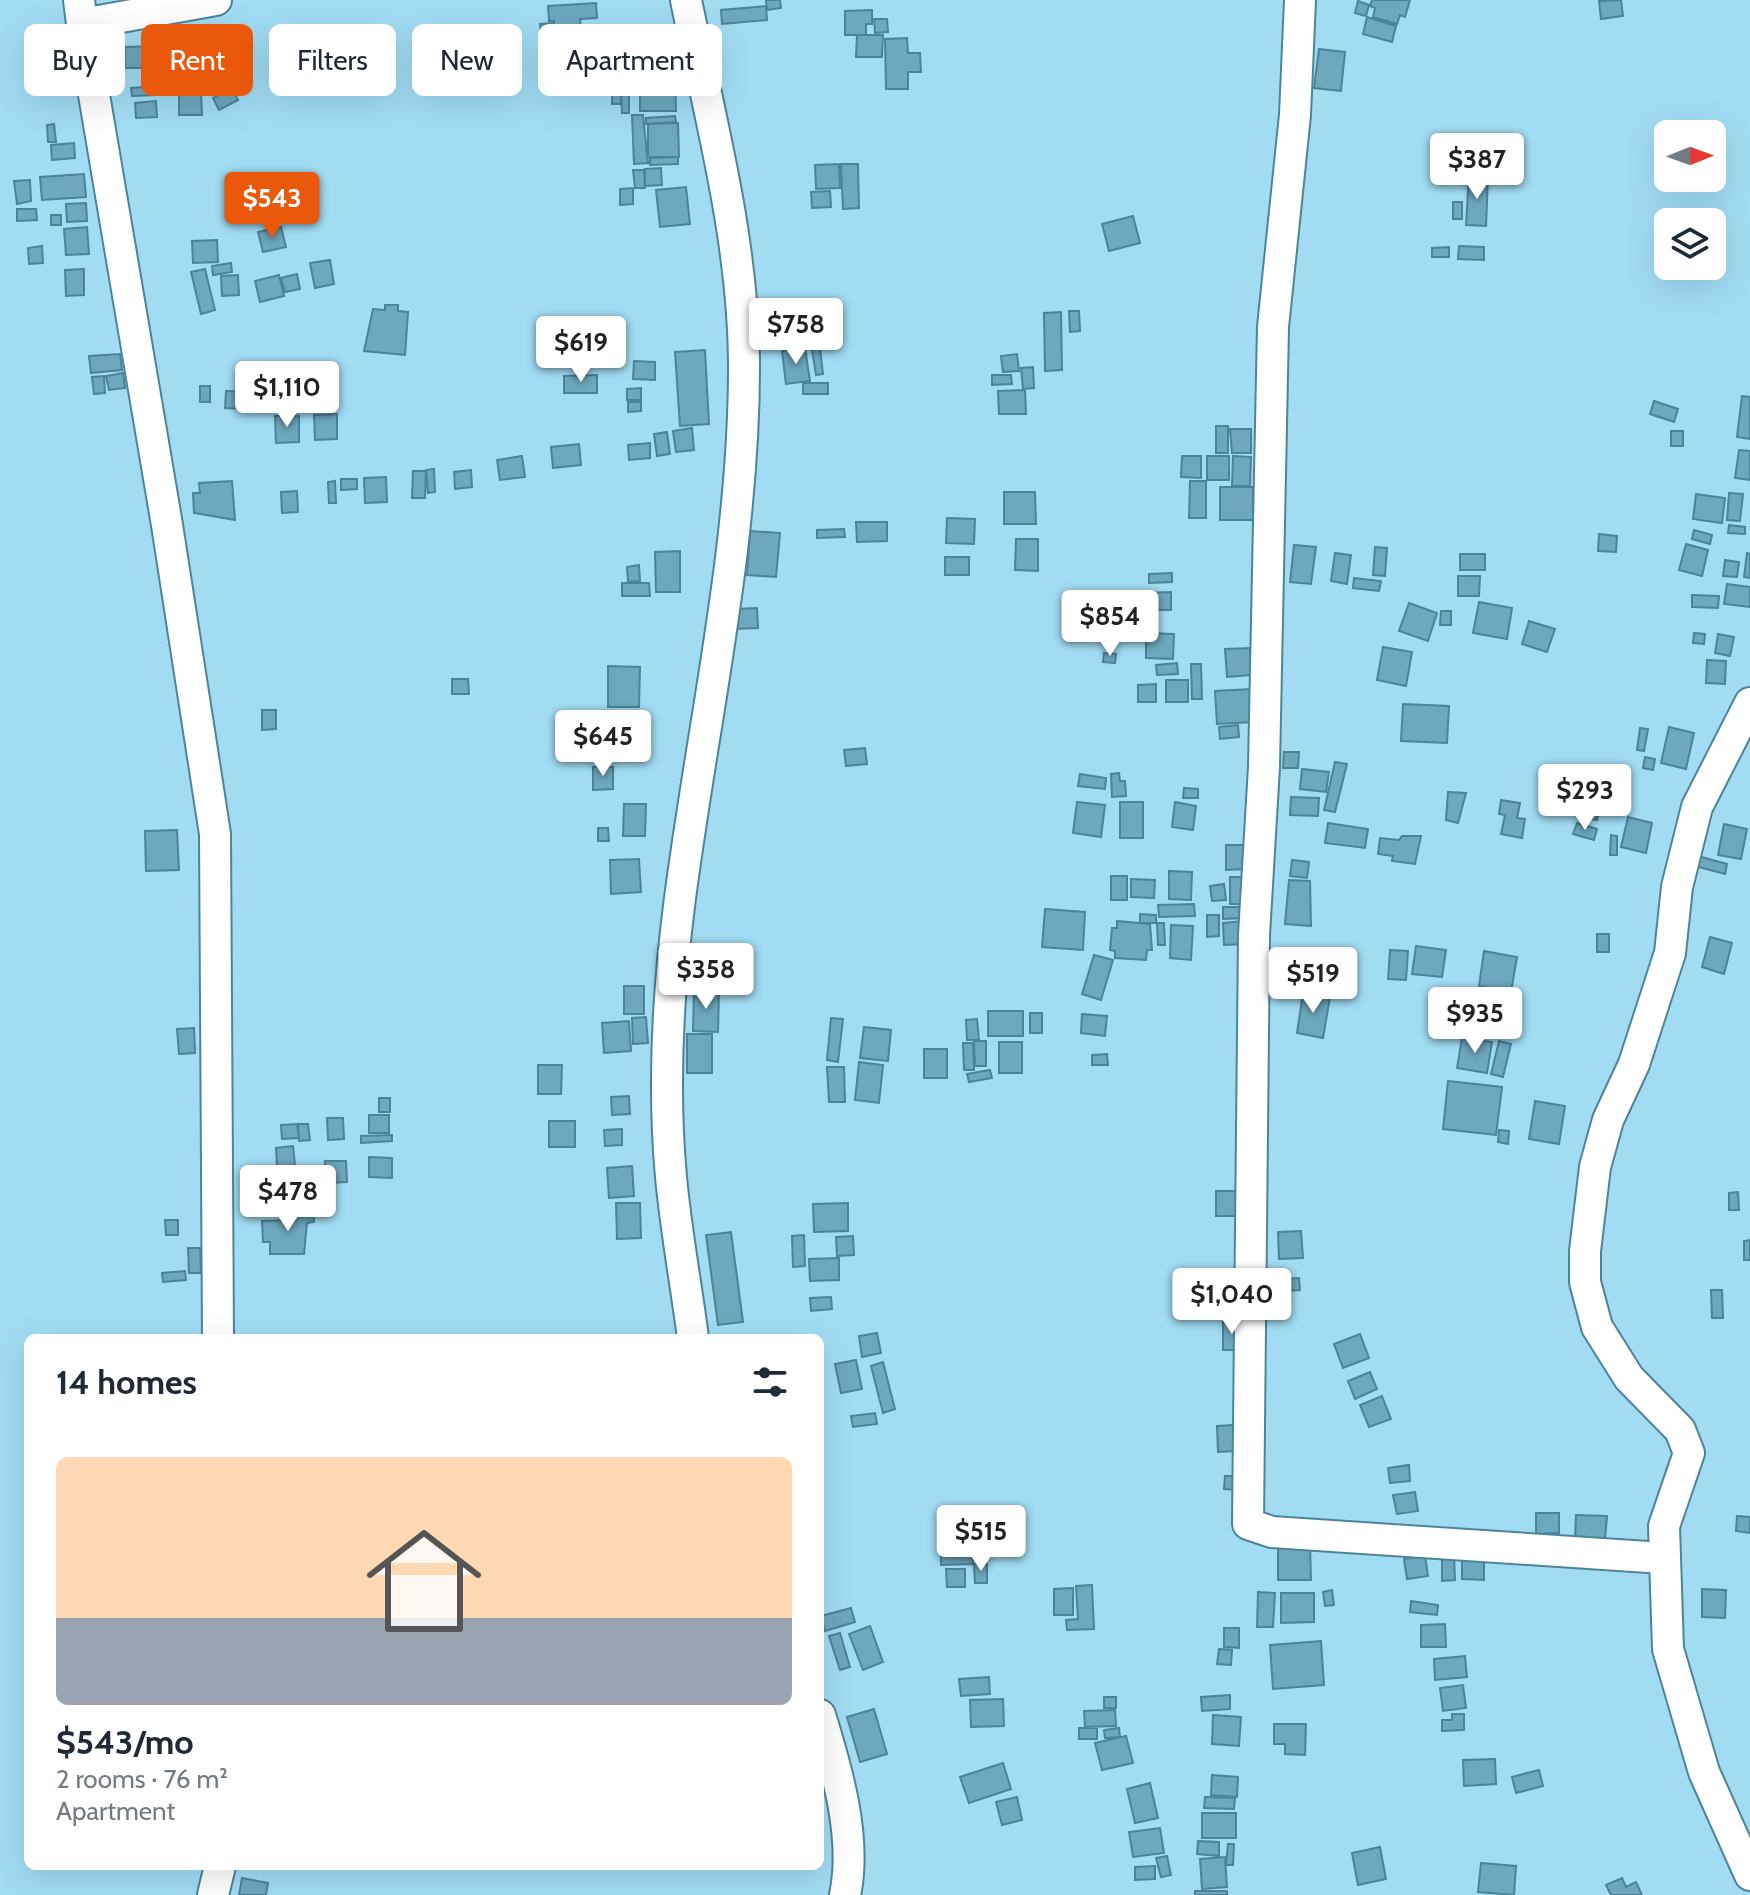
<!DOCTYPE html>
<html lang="en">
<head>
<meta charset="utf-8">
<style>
  :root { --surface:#fff; --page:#f6f6f7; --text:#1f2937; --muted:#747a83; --line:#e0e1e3; --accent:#ea580c }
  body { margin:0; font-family:Cabin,sans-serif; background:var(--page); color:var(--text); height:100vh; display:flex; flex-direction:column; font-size:30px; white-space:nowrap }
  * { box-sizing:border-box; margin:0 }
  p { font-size:26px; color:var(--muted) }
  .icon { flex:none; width:44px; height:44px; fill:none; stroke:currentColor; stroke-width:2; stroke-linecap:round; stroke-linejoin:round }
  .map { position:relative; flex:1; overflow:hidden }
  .details { position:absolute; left:24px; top:1334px; width:800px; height:536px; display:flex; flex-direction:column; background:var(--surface); border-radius:12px; box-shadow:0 8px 32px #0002 }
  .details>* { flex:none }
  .banner { position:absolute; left:24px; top:24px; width:800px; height:72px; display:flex; gap:16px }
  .needle { width:52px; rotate:89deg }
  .controls { position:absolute; left:1654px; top:120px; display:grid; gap:16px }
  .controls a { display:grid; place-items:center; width:72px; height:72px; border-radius:12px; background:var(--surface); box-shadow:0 8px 32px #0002; font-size:40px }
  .price { position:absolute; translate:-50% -68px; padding:0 18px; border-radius:8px; background:#fff; color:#222; font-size:26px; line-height:52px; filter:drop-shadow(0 2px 4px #0008) }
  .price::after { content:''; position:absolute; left:50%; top:48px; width:24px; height:18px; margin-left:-12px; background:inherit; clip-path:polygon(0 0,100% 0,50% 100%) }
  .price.active { background:var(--accent); color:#fff }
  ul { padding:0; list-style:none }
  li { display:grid; align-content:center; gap:16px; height:424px; padding:0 32px }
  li+li { border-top:2px solid var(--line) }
  li span { display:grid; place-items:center; height:248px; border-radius:12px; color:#555 }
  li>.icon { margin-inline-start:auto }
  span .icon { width:144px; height:144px; fill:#fffc; stroke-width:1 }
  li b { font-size:34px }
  h2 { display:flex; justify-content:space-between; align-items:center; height:96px; padding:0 32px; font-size:34px }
  .chip { padding:0 28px; border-radius:12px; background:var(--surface); box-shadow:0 8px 32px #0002; font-size:28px; line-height:72px }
  .chip.active { background:var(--accent); color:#fff }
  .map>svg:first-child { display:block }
</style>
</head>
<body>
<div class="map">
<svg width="1750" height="1895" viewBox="0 0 1750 1895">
  <rect width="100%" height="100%" fill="#a1dcf3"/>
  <path fill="#6ea8be" stroke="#4b8399" stroke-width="2" d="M766,0H780L781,8L767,10Z
    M1372,0H1410L1405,17L1400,15L1397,24L1373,17L1375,8L1370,6Z
    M1621,0L1623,16L1601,19L1599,1Z
    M1358,1L1369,5L1366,16L1355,13Z
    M596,3L597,18L580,19L581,28L554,30V21H549L548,6Z
    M766,6L767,20L722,24L721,10Z
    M872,10V24H866V35H845V11Z
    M1367,17L1396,26L1392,42L1363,34Z
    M874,19H887L888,32L875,33Z
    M553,23V54H543L540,24Z
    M857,35H883L882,57H856Z
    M907,38L908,53H920L921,72H908V89H886L885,39Z
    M198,41L199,65L173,66L171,42Z
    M236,41L237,69L214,70L212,42Z
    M643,41L645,54L612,58L610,45Z
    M157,46V68H125V47Z
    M590,48H607V65H590Z
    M1319,49L1345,52L1341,91L1314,88Z
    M199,71L200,78L172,81L171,75Z
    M630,71H675L676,111H640V93H630Z
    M158,86V95L132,96L131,88Z
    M232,88L238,100L219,110L213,98Z
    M621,90H629V113H622Z
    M179,92H201L202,115H179Z
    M612,93H621V104H612Z
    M156,101L157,117L136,118L135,103Z
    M632,115H643L648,163L634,164Z
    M675,116L676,122L646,124V118Z
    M678,123L679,157H648V124Z
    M54,124L56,142H48L47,125Z
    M74,143L75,158L52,160L51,145Z
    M678,157V164L650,165V158Z
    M839,164L840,188L816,189L815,165Z
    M841,164H858L859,208L843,209Z
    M661,168L662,185L645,186V169Z
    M633,170H644L645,188H635Z
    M84,174L86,197L42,200L40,177Z
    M1469,175L1488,176L1486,226L1466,225Z
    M30,180L31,201L17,204L14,181Z
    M686,187L690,224L660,227L656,190Z
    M633,188V204L620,205V189Z
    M830,191L831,207L812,208L811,192Z
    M1453,202H1462V219H1453Z
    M86,203L87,221L67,222L66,204Z
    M17,209H36L37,220L17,221Z
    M51,215H61V225H51Z
    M1133,216L1140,243L1109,251L1102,224Z
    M87,227L89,254L66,255L64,229Z
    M281,227L286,247L263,252L258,232Z
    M217,240L218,262L193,263L192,241Z
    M42,246L43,263L29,264L28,248Z
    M1459,246L1484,247V260L1458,259Z
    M1449,247V257H1432V248Z
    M330,260L334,284L315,288L310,263Z
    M231,263L232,272L213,275L212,266Z
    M84,269V295L66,296L65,270Z
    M205,269L215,310L201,314L191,272Z
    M297,274L300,289L285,292L281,278Z
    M238,275L239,295L222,296L221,276Z
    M279,275L284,296L260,302L255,281Z
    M385,305H398V311L408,312L405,355L364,351L373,309L385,310Z
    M1069,311H1079L1080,331L1070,332Z
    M1061,312L1062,370L1045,371L1044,313Z
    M805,348L810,381L786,384L782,351Z
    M820,348L823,374L816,375L812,350Z
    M705,350L709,424L680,426L675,352Z
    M120,354L122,370L91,373L89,356Z
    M1017,354L1019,371L1003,372L1001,356Z
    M634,361L655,362V380L633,379Z
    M1033,367L1034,388L1023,389L1021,368Z
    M123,373L125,388L109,390L106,376Z
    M597,375V393H564V376Z
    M992,375H1011L1012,384L992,385Z
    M104,376L105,393L94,394L92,377Z
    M803,383H828V394H803Z
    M200,386H210V402H200Z
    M641,388V400H627V389Z
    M1025,390L1026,414H999L998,391Z
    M226,391L244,392L242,409L225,408Z
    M1742,396L1750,397V439L1737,437Z
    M1654,401L1678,409L1674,422L1650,414Z
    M628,402H641V411L628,412Z
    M337,414V439L315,440L314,415Z
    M275,416H299V442L276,443Z
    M1216,426H1228V453H1216Z
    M692,428L694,450L676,452L673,431Z
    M1230,429H1251V453H1232Z
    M1671,431H1683V446H1671Z
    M667,432L670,454L657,456L654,434Z
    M650,443V458L629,460L628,445Z
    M579,444L581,465L553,468L551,447Z
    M1739,450L1750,451V480L1735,478Z
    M522,456L525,477L500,480L497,460Z
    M1182,456H1201V478L1181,477Z
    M1207,456H1229V480H1207Z
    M1233,456L1251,457L1250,486H1232Z
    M434,469L435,492L428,493L426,470Z
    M471,470L472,487L455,489L454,472Z
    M413,471H426L425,498H412Z
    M386,477L387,502L365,503L364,478Z
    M341,479H357V489L341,490Z
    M232,481L235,520L194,513L193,493H200L199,483Z
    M335,481L336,503H329L328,482Z
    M1190,481H1206V518H1189Z
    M1220,487H1253V520H1220Z
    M297,491L298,512L282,513L281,492Z
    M1004,492H1035L1036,524H1004Z
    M1729,493L1743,494L1740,521L1727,520Z
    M1696,494L1725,498L1722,523L1693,519Z
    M947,518L975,519L974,544L946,543Z
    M856,522H887V541L857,542Z
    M1729,525L1745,527V534L1728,533Z
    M844,529L845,537L817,538V530Z
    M1694,530L1712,535L1710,544L1692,539Z
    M750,531L780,533L776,577L747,575Z
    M1599,534L1617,536L1616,552L1598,551Z
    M1016,539H1038V571L1015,570Z
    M1686,544L1708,550L1702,576L1679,570Z
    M1294,545L1316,547L1311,584L1290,582Z
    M1375,547L1387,548L1385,576L1373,575Z
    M680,551V592H656L655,552Z
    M1335,553L1351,555L1347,584L1331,581Z
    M1747,553L1750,554V578L1744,577Z
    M1460,554H1485V570H1460Z
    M945,557H969V575H945Z
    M1725,560L1739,562L1737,577L1723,576Z
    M639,565L640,581L628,582L627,567Z
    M1172,573V582L1149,583V574Z
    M1458,576H1480L1479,596H1458Z
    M1354,578L1381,581L1379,591L1353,588Z
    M622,583H649L650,596H622Z
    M1727,584L1750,587V607L1724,604Z
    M1171,592V610H1143L1142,593Z
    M1692,595L1719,596L1718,608L1692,607Z
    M1479,602L1512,608L1507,639L1473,633Z
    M1409,603L1437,613L1428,641L1399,631Z
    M757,608L758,628L735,629L734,609Z
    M1441,611H1451V625H1440Z
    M1529,621L1555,629L1547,652L1522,644Z
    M1146,633L1174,634L1173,659L1146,658Z
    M1694,633L1705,634L1704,644L1693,643Z
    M1718,634L1734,637L1730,656L1715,653Z
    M1383,647L1412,652L1406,686L1377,680Z
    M1250,648L1251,675L1227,677L1225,649Z
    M1104,653L1116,654L1115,663L1103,662Z
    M1707,660L1726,661L1725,684L1706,683Z
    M1177,663L1178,674L1157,675L1156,665Z
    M1191,664H1201L1202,699H1192Z
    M608,666L640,667L639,707H608Z
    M452,679H468L469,694H452Z
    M1166,680H1188V702H1166Z
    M1156,684V702H1138V685Z
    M1252,689L1254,722L1217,724L1215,691Z
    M1403,704L1449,706L1447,743L1401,741Z
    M262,710H276V729L262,730Z
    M1238,725L1239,737L1220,739L1219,727Z
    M1669,727L1694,733L1686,769L1661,763Z
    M1640,728L1648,729L1644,751L1637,750Z
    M865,748L867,764L846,766L844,750Z
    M1284,752H1299L1298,768H1283Z
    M1645,757L1655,759L1653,770L1643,768Z
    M1335,762L1347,764L1335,812L1324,810Z
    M593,767H613V789L593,790Z
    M1302,769L1329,772L1326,792L1300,789Z
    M1119,773L1120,781H1125L1126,796L1112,797L1111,774Z
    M1080,774L1106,778L1105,789L1078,786Z
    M1184,788L1198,789V798H1183Z
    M1448,792L1466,793L1458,823L1446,820Z
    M1291,797L1319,798L1318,816L1290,815Z
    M1501,800L1520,803L1517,818L1525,819L1522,838L1501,834L1505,815L1499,814Z
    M1077,802L1105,805L1101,837L1073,833Z
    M1120,802H1143V838H1120Z
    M1175,802L1196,806L1193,830L1172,827Z
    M624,804H646L645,836H623Z
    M1579,810L1598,814L1597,820L1578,816Z
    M1628,817L1652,823L1646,853L1621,847Z
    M1328,823L1368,829L1365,848L1325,843Z
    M1577,823L1597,829L1594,840L1573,834Z
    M1724,824L1747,829L1741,859L1718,855Z
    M598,828H608L609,841H598Z
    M177,830L179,870L146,871L145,831Z
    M1611,835L1617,836V855H1610Z
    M1402,836H1421L1415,864L1392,861L1393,856L1378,854L1380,838L1399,840Z
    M1226,845H1247L1248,869L1226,870Z
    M1694,855L1727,864L1725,874L1691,865Z
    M639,859L641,892L611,894L610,860Z
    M1292,860L1309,862L1307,878L1290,876Z
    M1169,871L1192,872L1191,900L1169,899Z
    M1111,876H1127V900H1111Z
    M1230,877H1247L1246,904H1230Z
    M1131,879L1155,880L1154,898L1131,897Z
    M1289,880L1310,881L1311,926L1285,924Z
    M1224,884L1226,900L1212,901L1210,886Z
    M1194,904L1195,916L1159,917L1158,905Z
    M1223,907H1245V918L1223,919Z
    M1045,909L1085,912L1083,950L1042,947Z
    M1140,914L1156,915V923H1140Z
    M1207,915H1219V936L1207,937Z
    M1117,921L1150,924L1152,950H1147L1146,960L1115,958V951L1110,950L1112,928H1117Z
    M1243,921L1245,944L1224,945L1223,923Z
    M1157,923H1164L1165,945H1158Z
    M1171,925L1193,926L1191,960L1170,958Z
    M1597,934H1609V952H1597Z
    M1710,937L1732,943L1724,974L1702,967Z
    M1416,946L1446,950L1442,977L1412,974Z
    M1390,950L1408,951L1406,980L1388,979Z
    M1484,951L1517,957L1511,992L1479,986Z
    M1094,955L1113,960L1101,1000L1082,994Z
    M624,986H644V1014H624Z
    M694,990L719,991L718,1032L693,1031Z
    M1303,993L1330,997L1323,1038L1297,1033Z
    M1485,1001L1514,1005L1511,1036L1482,1033Z
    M988,1011H1023V1036H988Z
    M1030,1013H1042V1033H1030Z
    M1082,1014L1107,1016L1105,1036L1081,1033Z
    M646,1017L648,1043L633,1044L632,1018Z
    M831,1018L843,1019L838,1062L827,1060Z
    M977,1019L979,1040H967L966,1020Z
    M629,1021L631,1051L604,1053L602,1023Z
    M864,1027L891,1030L888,1061L860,1058Z
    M194,1028L195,1053L179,1054L177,1029Z
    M687,1034H712V1073H687Z
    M1462,1038L1492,1042L1487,1073L1457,1068Z
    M974,1041H986V1066H975Z
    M1499,1041L1511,1044L1503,1077L1491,1074Z
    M999,1042H1022V1073H999Z
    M963,1043H973L974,1070H964Z
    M924,1049H947V1078H924Z
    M1107,1054L1108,1065H1092V1055Z
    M859,1062L883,1065L879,1103L855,1100Z
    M538,1065H562L561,1094H538Z
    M827,1067H844L845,1102H829Z
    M990,1070L992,1078L969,1082L967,1074Z
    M1448,1081L1502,1087L1496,1135L1443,1129Z
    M629,1096L630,1114L612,1115L611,1097Z
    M379,1098H390V1112H379Z
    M1535,1101L1565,1106L1559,1144L1529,1139Z
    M369,1115H389V1133H369Z
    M327,1118H343L344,1139L328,1140Z
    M549,1121H575V1147H549Z
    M297,1124L299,1138L282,1139L281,1125Z
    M298,1124H308L310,1140L299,1141Z
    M622,1129V1145L605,1146L604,1130Z
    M1499,1130L1509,1131L1508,1144L1498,1142Z
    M392,1135V1141L361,1143V1136Z
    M293,1146L295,1165L277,1167L276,1148Z
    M369,1157L392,1158V1178L369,1177Z
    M325,1161H346L347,1182L326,1183Z
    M632,1166L634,1196L609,1198L607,1168Z
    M307,1171L308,1189L283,1190L281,1173Z
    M251,1175H266V1190L251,1191Z
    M1216,1191H1239V1216H1216Z
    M305,1192V1205L261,1207L260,1194Z
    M1738,1192L1739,1210H1729V1193Z
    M616,1203H640L641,1238L617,1239Z
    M848,1203V1231L814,1232L813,1204Z
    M295,1207H313L314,1222L307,1223L304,1254H270V1242H263L262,1221L295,1220Z
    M165,1220H178V1235H166Z
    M1301,1231L1303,1258L1279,1259L1278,1232Z
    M731,1232L743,1322L718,1325L706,1235Z
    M804,1235L805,1266L793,1267L792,1236Z
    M853,1236L854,1255L837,1256L836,1237Z
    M1750,1240V1260H1744V1241Z
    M188,1248H200L201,1273H189Z
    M839,1258V1280L810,1281L809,1259Z
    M185,1271L186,1280L163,1282L162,1273Z
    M1299,1278L1300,1290L1286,1291L1285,1279Z
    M1711,1290H1722L1723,1318H1712Z
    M831,1297L832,1309L811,1311L810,1298Z
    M1223,1322H1240V1350H1223Z
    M877,1333L881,1353L862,1357L859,1336Z
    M1360,1334L1369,1358L1343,1368L1334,1344Z
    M856,1360L862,1389L841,1393L835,1364Z
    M883,1362L895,1409L883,1413L871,1366Z
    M1370,1372L1377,1389L1355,1399L1348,1381Z
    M1382,1396L1391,1419L1369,1427L1360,1405Z
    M875,1413L877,1424L853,1427L851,1416Z
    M1233,1425L1234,1451L1218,1452L1217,1426Z
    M1409,1465L1410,1481L1390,1483L1388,1468Z
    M1225,1476H1241L1240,1490L1224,1489Z
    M1415,1492L1418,1511L1397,1514L1393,1495Z
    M1536,1513H1559V1533L1536,1534Z
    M1576,1515L1607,1516L1605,1539L1575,1538Z
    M1737,1516L1750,1517V1533L1736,1531Z
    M973,1543V1564L941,1565V1544Z
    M1278,1546H1310L1311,1580H1278Z
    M1425,1556L1428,1576L1407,1579L1404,1559Z
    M1442,1556H1454L1455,1580L1442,1581Z
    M1462,1558H1484V1580L1462,1579Z
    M974,1564H987V1583H975Z
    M946,1569H965V1587H947Z
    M1092,1585L1094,1629L1067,1630L1066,1620L1078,1619L1076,1586Z
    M1073,1588V1615H1054V1589Z
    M1702,1589L1726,1590L1725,1618L1702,1617Z
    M1332,1590L1334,1605L1325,1606L1323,1592Z
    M1258,1592L1275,1593L1273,1627H1257Z
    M1281,1593H1314V1622L1281,1623Z
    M1411,1601L1438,1605L1437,1615L1410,1612Z
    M851,1608L855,1622L825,1631L821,1616Z
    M1445,1624L1446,1647H1421V1625Z
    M870,1626L883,1662L863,1670L849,1634Z
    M1224,1628H1239V1648L1224,1647Z
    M840,1633L850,1667L840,1670L829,1636Z
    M1321,1641L1324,1685L1273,1689L1270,1645Z
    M1219,1649L1232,1650L1231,1665L1217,1664Z
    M1465,1656L1467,1677L1435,1680L1434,1659Z
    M989,1677L990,1694L961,1696L959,1679Z
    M1463,1685L1466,1708L1443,1711L1440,1688Z
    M1230,1695V1709L1202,1711L1201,1697Z
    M1104,1697H1116V1708H1104Z
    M1003,1699L1004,1726L971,1727L970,1700Z
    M874,1709L887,1754L860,1762L847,1717Z
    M1115,1710L1116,1726L1085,1727L1084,1711Z
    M1452,1714H1464V1730L1442,1731V1720H1452Z
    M1213,1715L1241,1717L1239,1746L1212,1744Z
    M1274,1724H1306L1305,1755L1285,1754V1744H1274Z
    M1079,1728H1097V1739H1079Z
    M1119,1728L1120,1737L1105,1738L1104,1730Z
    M1126,1736L1133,1763L1102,1770L1095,1743Z
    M1495,1759L1496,1784L1464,1786L1463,1760Z
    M1003,1763L1011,1789L969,1803L960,1777Z
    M1539,1770L1543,1786L1516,1793L1512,1777Z
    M1212,1775L1238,1777L1237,1797L1211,1795Z
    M1150,1783L1158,1818L1135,1823L1127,1789Z
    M1017,1797L1022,1820L1002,1825L996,1802Z
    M1205,1797L1235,1798L1234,1809L1204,1808Z
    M1202,1813H1236V1838H1202Z
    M1160,1828L1164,1853L1133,1857L1129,1832Z
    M1198,1841L1219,1842V1856L1197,1854Z
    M1228,1844H1234L1233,1865H1226Z
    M1380,1847L1386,1879L1358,1885L1352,1853Z
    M1167,1856L1171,1875L1161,1877L1156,1858Z
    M1225,1857L1227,1887L1202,1889L1200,1859Z
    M1481,1863L1516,1866L1514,1895L1478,1892Z
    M1155,1866V1879L1135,1880V1867Z
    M242,1878L268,1883L266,1895H239Z
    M1622,1878L1626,1887L1636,1882L1642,1895H1611L1606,1885Z
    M1195,1891H1227V1895H1195Z"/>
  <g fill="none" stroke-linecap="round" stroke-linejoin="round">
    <g stroke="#4c859a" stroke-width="34">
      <path id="minor" d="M79,0L82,24L216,0
        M686,0C710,118 743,239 744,361C745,545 702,725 679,906C668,993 663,1089 671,1177C676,1231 686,1284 693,1338
        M1300,0L1295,115L1273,327L1264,767L1254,935L1248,1524L1272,1532L1663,1558
        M82,24L167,525L215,834L218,1338
        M1750,703L1697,807L1677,887L1670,953L1634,1064L1608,1120L1595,1167L1585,1251V1282L1597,1327L1629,1378L1680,1430L1689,1453L1664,1526L1668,1649L1704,1772L1750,1875
        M820,1715C837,1770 857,1838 845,1895
        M213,1895L220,1866"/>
    </g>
    <use href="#minor" stroke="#fff" stroke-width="30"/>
  </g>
</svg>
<div class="controls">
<a><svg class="needle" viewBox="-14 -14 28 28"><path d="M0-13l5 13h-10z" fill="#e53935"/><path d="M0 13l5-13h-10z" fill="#747a83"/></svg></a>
<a><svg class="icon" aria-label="layers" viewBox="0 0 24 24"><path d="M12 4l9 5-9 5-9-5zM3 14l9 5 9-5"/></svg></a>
</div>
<b class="price" style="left:1477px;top:201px">$387</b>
<b class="price active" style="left:272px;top:240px">$543</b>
<b class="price" style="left:796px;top:366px">$758</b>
<b class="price" style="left:581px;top:384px">$619</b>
<b class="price" style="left:287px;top:429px">$1,110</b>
<b class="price" style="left:1110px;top:658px">$854</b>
<b class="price" style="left:603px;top:778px">$645</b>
<b class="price" style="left:1585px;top:832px">$293</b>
<b class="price" style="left:706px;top:1011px">$358</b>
<b class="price" style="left:1313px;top:1015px">$519</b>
<b class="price" style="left:1475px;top:1055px">$935</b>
<b class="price" style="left:288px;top:1233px">$478</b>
<b class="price" style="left:1232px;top:1336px">$1,040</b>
<b class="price" style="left:981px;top:1573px">$515</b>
<div class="banner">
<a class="chip">Buy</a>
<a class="chip active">Rent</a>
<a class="chip">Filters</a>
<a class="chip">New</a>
<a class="chip">Apartment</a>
</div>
<section class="details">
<h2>14 homes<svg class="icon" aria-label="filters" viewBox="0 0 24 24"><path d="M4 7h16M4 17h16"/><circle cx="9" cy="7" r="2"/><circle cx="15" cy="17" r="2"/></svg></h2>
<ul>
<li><span style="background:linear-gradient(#ffd9b3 65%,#9aa5b1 0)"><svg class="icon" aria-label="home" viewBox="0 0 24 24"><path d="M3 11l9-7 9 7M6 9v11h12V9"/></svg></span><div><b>$543/mo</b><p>2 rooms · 76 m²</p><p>Apartment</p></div></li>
</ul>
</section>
</div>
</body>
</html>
